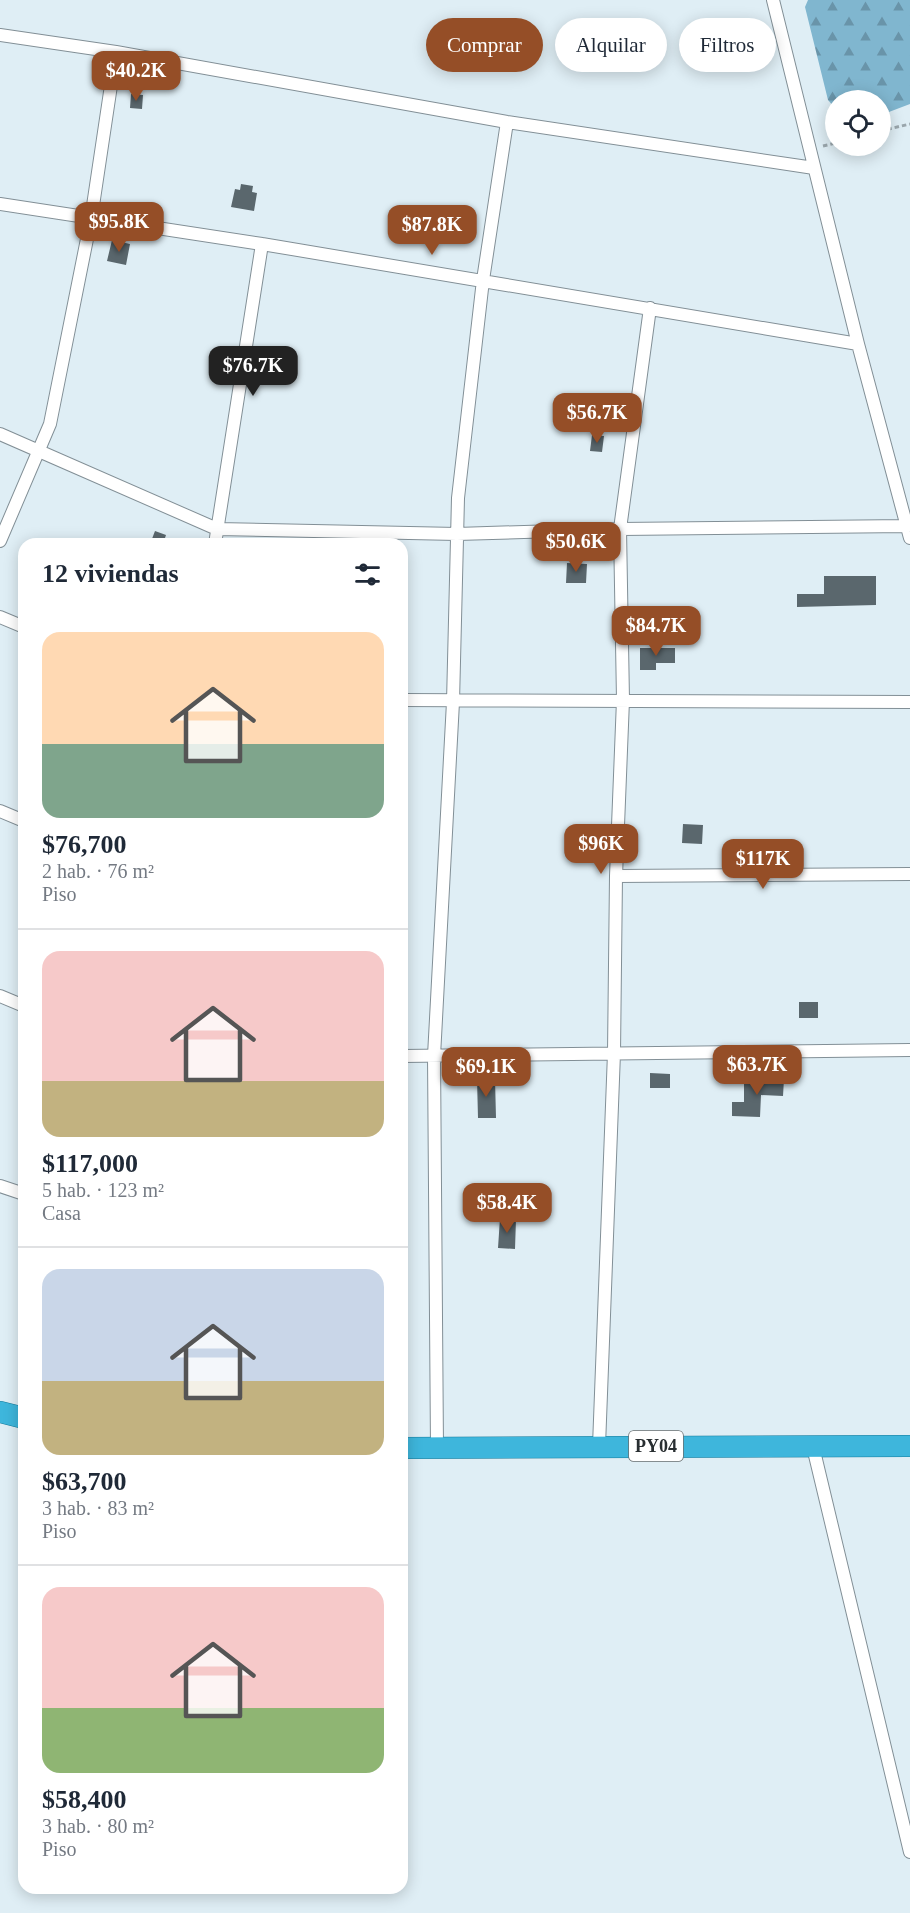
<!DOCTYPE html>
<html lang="es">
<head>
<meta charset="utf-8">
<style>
  :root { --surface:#fff; --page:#f6f6f7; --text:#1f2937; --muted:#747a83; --line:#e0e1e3; --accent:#954e27 }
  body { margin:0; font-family:Georgia,serif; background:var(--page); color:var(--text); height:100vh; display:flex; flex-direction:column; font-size:22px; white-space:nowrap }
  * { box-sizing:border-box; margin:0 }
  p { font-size:20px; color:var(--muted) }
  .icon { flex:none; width:33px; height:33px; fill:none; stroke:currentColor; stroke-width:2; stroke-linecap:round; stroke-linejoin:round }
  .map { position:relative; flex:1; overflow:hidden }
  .drawer { position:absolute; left:18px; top:538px; width:390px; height:1356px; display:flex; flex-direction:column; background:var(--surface); border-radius:18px; box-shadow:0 3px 15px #0003 }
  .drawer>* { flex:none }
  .hud { position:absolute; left:426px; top:18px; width:393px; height:54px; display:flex; gap:12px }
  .buttons { position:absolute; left:825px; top:90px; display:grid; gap:12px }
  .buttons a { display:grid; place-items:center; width:66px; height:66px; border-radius:50%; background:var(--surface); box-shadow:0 3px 15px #0003; font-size:30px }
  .price { position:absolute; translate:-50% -51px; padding:0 14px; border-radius:12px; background:var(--accent); color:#fff; font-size:20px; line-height:39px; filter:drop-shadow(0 2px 3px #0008) }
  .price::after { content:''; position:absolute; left:50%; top:36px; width:18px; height:14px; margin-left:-9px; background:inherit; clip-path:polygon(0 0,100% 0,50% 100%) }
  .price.on { background:#222; color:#fff }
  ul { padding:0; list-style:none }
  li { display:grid; align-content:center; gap:12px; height:318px; padding:0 24px }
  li+li { border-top:2px solid var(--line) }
  li span { display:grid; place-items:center; height:186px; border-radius:18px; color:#555 }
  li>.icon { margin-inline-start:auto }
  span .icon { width:108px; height:108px; fill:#fffc; stroke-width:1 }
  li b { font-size:26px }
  h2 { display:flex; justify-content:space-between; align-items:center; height:72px; padding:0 24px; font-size:26px }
  .chip { padding:0 21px; border-radius:27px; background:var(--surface); box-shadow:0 3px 15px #0003; font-size:21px; line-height:54px }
  .chip.on { background:var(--accent); color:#fff }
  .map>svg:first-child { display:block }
</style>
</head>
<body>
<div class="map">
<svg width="910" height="1913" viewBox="0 0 910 1913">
  <defs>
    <pattern id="forest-firs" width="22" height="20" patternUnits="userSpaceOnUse" patternTransform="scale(1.5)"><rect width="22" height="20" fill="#80b6cf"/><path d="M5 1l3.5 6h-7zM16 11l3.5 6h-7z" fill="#6994a9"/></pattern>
  </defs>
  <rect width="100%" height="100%" fill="#dfeef5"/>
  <path fill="url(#forest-firs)" d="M808,0H910V104L881,115L880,100H836L835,108L828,100L805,7Z"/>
  <path fill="#5a676d" d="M131,94L143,95L142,109L130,108Z
    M241,184L253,186L252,192L257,193L254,211L231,207L235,189L240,190Z
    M112,240L130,244L126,265L107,261Z
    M592,435L604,436L602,452L590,451Z
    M155,531L166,535L163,544H150Z
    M567,563L587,564L586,583H566Z
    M824,576H876V605L797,607V594H824Z
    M640,648H675V663H656V670H640Z
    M683,824L703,825L702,844L682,843Z
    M799,1002H818V1018H799Z
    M650,1073L670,1074V1088H650Z
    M744,1078L784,1079L783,1096L761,1095L760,1117L732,1116V1102H744Z
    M477,1079H495L496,1118H478Z
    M500,1218L516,1219L515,1249L498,1248Z"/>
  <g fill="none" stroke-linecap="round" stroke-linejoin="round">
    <g stroke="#828f96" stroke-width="14">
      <path id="minor" d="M773,0L858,344L910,538
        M0,35L116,52L507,122L814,168
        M0,204L262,244L858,344
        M0,434L217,529L457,534L620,529L907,526
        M0,541L50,424L91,219L116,52
        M215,544L262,244
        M0,617L24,627
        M402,700L910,702
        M0,811L24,821
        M616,876L910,874
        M0,996L24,1006
        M402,1056L910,1050
        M0,1186L24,1194
        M599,1446L614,1053L616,876L623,700L620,529L650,308
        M813,1447L910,1852
        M437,1448L434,1056L453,702L458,498L483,280L507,122"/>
    </g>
    <g stroke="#167a9a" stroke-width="22">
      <path id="trunk" d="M0,1412L24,1418
        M402,1448L910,1446"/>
    </g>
    <path stroke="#9ba7ad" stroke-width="3" stroke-dasharray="4.5 3" stroke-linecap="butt" d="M880,131L910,124
      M823,146L836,143"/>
    <use href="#minor" stroke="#fff" stroke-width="12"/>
    <use href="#trunk" stroke="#3eb6dc" stroke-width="21"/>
  </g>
  <g text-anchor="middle" stroke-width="6" stroke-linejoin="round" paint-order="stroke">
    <rect fill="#fff" stroke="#686d6f" stroke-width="1.5" x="629" y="1431" width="54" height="30" rx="4.5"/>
    <g font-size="18" font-weight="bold" fill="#282e31">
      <text x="656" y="1452">PY04</text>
    </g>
  </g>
</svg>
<div class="buttons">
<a><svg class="icon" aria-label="locate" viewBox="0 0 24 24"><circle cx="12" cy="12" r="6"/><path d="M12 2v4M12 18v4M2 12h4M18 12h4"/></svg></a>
</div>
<b class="price" style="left:136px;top:102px">$40.2K</b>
<b class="price" style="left:119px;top:253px">$95.8K</b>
<b class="price" style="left:432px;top:256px">$87.8K</b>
<b class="price on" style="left:253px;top:397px">$76.7K</b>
<b class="price" style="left:597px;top:444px">$56.7K</b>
<b class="price" style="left:576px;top:573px">$50.6K</b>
<b class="price" style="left:656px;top:657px">$84.7K</b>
<b class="price" style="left:601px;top:875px">$96K</b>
<b class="price" style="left:763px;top:890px">$117K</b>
<b class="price" style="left:757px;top:1096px">$63.7K</b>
<b class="price" style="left:486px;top:1098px">$69.1K</b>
<b class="price" style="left:507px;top:1234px">$58.4K</b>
<div class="hud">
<a class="chip on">Comprar</a>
<a class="chip">Alquilar</a>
<a class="chip">Filtros</a>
</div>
<section class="drawer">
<h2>12 viviendas<svg class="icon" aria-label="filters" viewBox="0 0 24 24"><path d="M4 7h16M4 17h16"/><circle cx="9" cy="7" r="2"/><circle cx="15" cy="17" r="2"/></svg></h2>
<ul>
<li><span style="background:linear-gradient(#ffd9b3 60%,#7fa58c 0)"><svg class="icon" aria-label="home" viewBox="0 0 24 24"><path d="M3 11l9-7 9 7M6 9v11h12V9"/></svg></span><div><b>$76,700</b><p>2 hab. · 76 m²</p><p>Piso</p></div></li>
<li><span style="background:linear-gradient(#f6c9c9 70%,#c2b280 0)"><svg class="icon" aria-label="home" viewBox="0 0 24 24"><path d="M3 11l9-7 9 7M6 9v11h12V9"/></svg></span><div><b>$117,000</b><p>5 hab. · 123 m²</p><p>Casa</p></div></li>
<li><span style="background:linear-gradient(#c9d6e8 60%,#c2b280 0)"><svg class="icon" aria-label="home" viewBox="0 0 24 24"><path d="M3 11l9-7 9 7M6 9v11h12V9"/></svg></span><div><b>$63,700</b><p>3 hab. · 83 m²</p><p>Piso</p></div></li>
<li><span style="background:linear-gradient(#f6c9c9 65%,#8fb573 0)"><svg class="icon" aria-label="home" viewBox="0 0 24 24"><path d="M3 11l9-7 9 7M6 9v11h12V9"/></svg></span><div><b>$58,400</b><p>3 hab. · 80 m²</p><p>Piso</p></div></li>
</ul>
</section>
</div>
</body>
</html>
